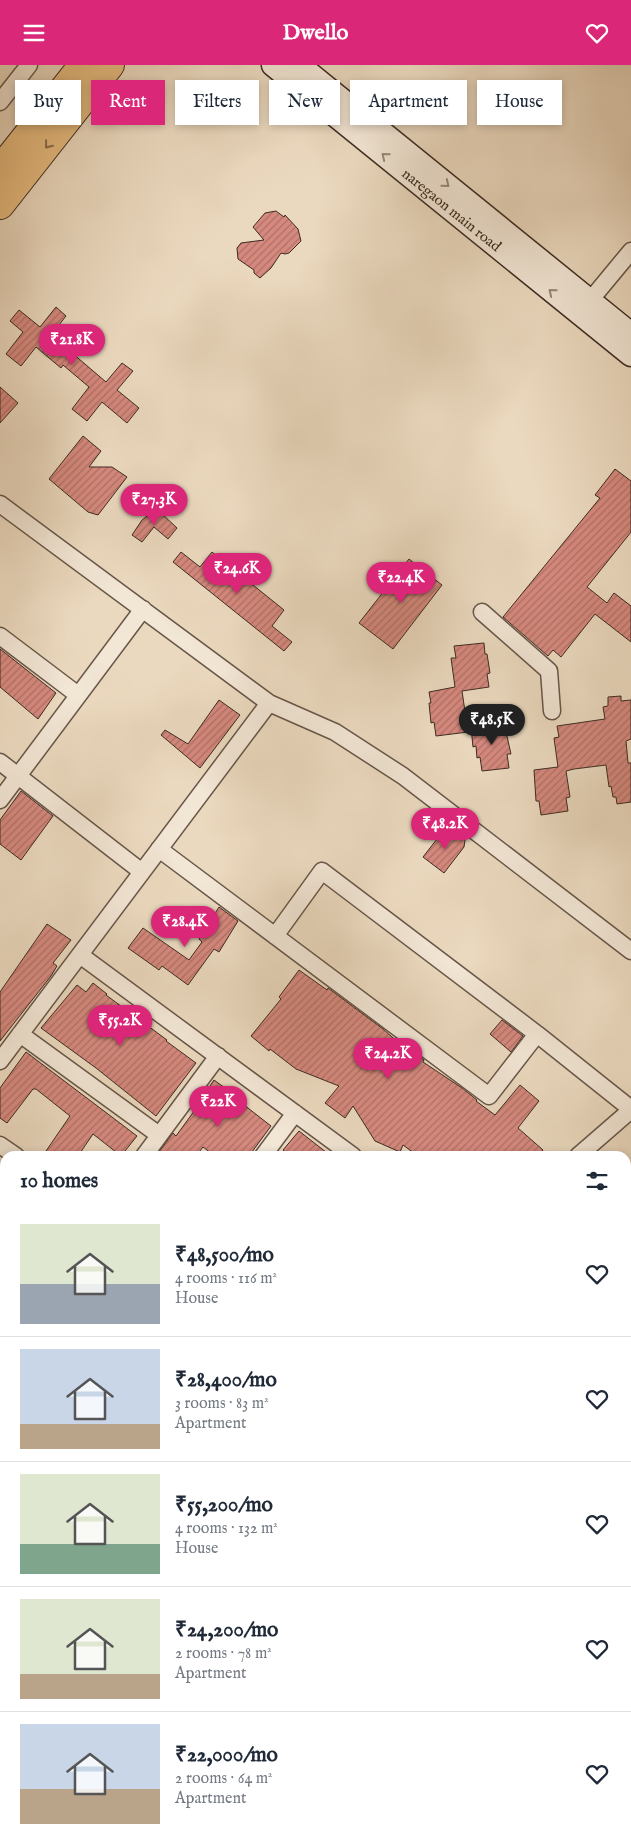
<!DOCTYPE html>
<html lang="en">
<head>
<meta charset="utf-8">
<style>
  :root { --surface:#fff; --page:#f6f6f7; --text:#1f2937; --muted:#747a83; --line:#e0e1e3; --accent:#db2777 }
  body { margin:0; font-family:"IM FELL English",serif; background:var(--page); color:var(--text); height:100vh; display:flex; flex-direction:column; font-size:19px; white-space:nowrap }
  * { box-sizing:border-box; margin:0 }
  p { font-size:16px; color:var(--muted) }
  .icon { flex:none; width:28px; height:28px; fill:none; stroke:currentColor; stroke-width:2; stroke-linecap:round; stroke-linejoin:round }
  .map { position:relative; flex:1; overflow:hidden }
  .details { position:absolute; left:0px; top:1086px; width:631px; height:696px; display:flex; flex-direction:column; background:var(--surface); border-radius:15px 15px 0 0; box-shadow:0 2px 8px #0003 }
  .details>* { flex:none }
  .top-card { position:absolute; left:15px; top:15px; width:601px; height:45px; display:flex; gap:10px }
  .price { position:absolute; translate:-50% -42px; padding:0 11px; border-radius:18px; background:var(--accent); color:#fff; font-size:16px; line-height:32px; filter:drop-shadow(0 1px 2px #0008) }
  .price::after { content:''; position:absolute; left:50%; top:30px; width:15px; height:11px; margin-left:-8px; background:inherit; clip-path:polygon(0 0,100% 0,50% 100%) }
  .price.active { background:#222; color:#fff }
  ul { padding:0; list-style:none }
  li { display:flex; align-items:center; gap:15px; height:125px; padding:0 20px }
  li+li { border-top:1px solid var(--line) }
  li span { display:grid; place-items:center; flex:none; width:140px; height:100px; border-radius:0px; color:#555 }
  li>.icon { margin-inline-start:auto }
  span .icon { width:60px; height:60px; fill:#fffc; stroke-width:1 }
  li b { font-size:21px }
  h2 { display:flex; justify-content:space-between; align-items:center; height:60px; padding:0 20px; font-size:21px }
  .chip { padding:0 18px; border-radius:0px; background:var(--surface); box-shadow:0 2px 8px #0003; font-size:18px; line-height:45px }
  .chip.active { background:var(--accent); color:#fff }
  header { display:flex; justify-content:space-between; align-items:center; height:65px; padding:0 20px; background:var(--accent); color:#fff; font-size:22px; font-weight:800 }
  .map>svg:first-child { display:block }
</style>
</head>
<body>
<header><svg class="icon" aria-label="menu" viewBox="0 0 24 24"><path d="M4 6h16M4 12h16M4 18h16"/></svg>Dwello<svg class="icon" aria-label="heart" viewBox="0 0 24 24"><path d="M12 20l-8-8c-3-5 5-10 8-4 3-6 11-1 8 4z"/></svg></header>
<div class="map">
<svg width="631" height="1782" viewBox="0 0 631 1782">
  <defs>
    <pattern id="building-hatch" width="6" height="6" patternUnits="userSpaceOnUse" patternTransform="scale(1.25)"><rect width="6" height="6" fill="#d6897e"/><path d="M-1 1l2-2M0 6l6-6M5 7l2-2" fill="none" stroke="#af7067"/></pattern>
  </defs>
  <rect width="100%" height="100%" fill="#ebd9bf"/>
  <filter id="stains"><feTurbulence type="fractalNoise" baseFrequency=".004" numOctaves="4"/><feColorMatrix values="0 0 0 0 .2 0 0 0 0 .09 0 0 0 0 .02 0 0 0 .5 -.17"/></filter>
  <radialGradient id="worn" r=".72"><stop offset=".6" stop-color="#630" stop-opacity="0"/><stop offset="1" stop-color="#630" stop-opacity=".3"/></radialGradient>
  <path fill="url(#building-hatch)" stroke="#3c2b22" d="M276,146L284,152L285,150L298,164L301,176L289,188L285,189L281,188L271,203L260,213L254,208V205L238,194L237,183L241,178L264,175L253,162L265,148Z
    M56,242L66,251L51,270L106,317L122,298L133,306L117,325L139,343L127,358L102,337L87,356L72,344L89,322L63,300L61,303L36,282L21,301L6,289L23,267L10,256L19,245L40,262Z
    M0,322L18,338L0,358Z
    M83,371L101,386L89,402H112L127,412L98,450L88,447L49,414Z
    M615,404L631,416V467L587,522L607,538L614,528L631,541V577L595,549L561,592L553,585L548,591L503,552L600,433L595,430Z
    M151,448H161L177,463L168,474L154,462L142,477L132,470L142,455Z
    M181,487L200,502L212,487L284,545L272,561L292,577L284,586L173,497Z
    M409,494L442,520L393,584L359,558Z
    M484,578L485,589H487L490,608L487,609L489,622L462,626L468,667L436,671L434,657L431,658L429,638H431L429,627L455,622L451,593H456L454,581Z
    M0,584L56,628L38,654L0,622Z
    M621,631V636L631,635V674L626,676L628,698H631V737L617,739L616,732H613L611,721L609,722L606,700L574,704L566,706L570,732L566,733L568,746L541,750L539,736H536L534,705L558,702L554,673L559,672L557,661L605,654L603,642L608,641V632Z
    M219,635L240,650L200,703L161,670L165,665L188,679Z
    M504,658L511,689H507L509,703L482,706L480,692L477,693L476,681L473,682L471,662Z
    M21,726L53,751L21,795L0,779V755Z
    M449,764L460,769L465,775L464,782L444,808L423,792L444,765Z
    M219,842L238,856L219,887L214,884L188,920L162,901L159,905L128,883L143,863L189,895L202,877L199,874Z
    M47,859L71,875L53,898L57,901L51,911L0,976V927Z
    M299,905L327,925L328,923L383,964L410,988L411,986L424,995L423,997L462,1023L477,1035L476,1036L495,1050L520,1020L539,1036L518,1063L543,1085L537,1091H418L403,1080L400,1087L375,1076L353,1041L345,1053L325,1038L339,1021L296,1004L270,984L269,986L251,971L281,934L279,932Z
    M93,918L107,929L106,930L167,975L166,976L196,998L156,1051L96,1003L41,963L77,920L86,927Z
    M502,955L523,971L511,987L490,969Z
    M26,987L137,1071L121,1091L93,1069L78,1091H54L46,1086L70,1051L36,1024H33L7,1058L0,1053V1023Z
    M214,1015L240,1034L239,1036L271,1061L249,1091H215L203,1082L196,1091H156L173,1068L176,1071L200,1038L199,1037Z
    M299,1066L331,1091H291L283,1085Z"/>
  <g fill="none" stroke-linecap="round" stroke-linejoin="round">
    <g stroke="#685649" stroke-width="19">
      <path id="street" d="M0,37L29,0
        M583,244L631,186
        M0,439L269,638L335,667L403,711L631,886
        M482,547L549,606L552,646
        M0,571L78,630
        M0,697L142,807
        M0,735L143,544
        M159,784L489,1031L537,969
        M275,871L322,806L537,969L631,1044
        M80,890L353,1091
        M20,969L159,1070
        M0,996L269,638
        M0,1080L16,1091
        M144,1091L218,991
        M263,1091L295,1048
        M578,1091L631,1045
        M0,1217L5,1221
        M0,1251L5,1247
        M626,1569L631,1574
        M244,1778L248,1782
        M375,1778L378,1782
        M4,1782L8,1778
        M185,1782L190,1778
        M499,1782L504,1778"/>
    </g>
    <g stroke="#3c2b22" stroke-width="25">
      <g id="secondary">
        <path id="s1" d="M273,0L631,290"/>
        <path d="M299,0L631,269"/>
      </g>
    </g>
    <g stroke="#3c2b22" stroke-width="30">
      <path id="highway" d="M0,105L83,0
        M0,140L110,0"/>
    </g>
    <use href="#street" stroke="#f2e6d5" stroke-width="16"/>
    <use href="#secondary" stroke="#f2e6d5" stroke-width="22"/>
    <use href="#highway" stroke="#e6bc80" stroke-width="28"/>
  </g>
  <defs><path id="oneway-chevron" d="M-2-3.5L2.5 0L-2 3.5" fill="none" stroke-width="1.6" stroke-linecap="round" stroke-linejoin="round" transform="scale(1.25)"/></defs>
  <use stroke="#886c4c" href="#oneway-chevron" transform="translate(48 80) rotate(128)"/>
  <g stroke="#97887c">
    <use href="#oneway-chevron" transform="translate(385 91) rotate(-141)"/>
    <use href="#oneway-chevron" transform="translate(446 119) rotate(39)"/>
    <use href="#oneway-chevron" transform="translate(552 227) rotate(-141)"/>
  </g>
  <g text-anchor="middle" stroke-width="5" stroke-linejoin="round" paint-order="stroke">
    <g font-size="15" fill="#3c2b22" stroke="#f2e6d5">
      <text dy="5" stroke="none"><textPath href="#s1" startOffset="230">naregaon main road</textPath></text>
    </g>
  </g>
  <rect width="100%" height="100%" filter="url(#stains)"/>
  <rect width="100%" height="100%" fill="url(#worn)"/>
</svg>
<b class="price" style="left:72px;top:301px">₹21.8K</b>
<b class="price" style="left:154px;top:461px">₹27.3K</b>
<b class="price" style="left:237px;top:530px">₹24.6K</b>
<b class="price" style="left:401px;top:539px">₹22.4K</b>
<b class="price active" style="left:492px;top:681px">₹48.5K</b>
<b class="price" style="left:445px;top:785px">₹48.2K</b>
<b class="price" style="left:185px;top:883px">₹28.4K</b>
<b class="price" style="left:120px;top:982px">₹55.2K</b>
<b class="price" style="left:388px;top:1015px">₹24.2K</b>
<b class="price" style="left:218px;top:1063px">₹22K</b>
<div class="top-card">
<a class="chip">Buy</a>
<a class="chip active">Rent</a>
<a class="chip">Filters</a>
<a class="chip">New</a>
<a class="chip">Apartment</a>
<a class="chip">House</a>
</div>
<section class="details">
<h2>10 homes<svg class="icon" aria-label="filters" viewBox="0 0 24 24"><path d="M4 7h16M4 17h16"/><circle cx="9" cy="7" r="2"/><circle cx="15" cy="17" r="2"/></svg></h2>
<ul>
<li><span style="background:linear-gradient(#dfe7d0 60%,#9aa5b1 0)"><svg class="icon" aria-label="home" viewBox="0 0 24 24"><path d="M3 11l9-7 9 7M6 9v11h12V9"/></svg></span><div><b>₹48,500/mo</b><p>4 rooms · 116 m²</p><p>House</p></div><svg class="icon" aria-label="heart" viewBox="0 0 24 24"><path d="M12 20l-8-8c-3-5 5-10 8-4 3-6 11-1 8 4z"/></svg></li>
<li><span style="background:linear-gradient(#c9d6e8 75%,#b9a48a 0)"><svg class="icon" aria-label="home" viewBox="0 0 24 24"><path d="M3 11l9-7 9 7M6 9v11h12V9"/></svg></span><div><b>₹28,400/mo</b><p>3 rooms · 83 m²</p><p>Apartment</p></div><svg class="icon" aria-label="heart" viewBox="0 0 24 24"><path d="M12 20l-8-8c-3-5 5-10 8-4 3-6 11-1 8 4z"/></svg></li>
<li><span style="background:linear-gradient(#dfe7d0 70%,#7fa58c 0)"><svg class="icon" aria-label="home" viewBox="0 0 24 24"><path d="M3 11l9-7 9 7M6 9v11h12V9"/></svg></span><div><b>₹55,200/mo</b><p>4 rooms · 132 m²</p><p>House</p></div><svg class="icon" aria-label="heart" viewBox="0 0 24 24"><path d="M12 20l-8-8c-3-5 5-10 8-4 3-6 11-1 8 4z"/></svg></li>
<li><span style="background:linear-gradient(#dfe7d0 75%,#b9a48a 0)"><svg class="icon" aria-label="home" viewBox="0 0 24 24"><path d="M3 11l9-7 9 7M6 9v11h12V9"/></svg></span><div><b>₹24,200/mo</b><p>2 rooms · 78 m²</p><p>Apartment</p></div><svg class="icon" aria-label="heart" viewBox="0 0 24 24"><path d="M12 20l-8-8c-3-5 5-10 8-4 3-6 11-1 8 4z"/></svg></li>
<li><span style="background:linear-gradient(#c9d6e8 65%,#b9a48a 0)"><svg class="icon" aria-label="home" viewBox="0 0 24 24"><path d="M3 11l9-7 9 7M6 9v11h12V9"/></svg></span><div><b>₹22,000/mo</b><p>2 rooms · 64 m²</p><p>Apartment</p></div><svg class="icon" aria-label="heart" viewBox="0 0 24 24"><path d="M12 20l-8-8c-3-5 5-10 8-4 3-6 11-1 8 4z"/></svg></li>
</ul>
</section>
</div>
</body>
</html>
